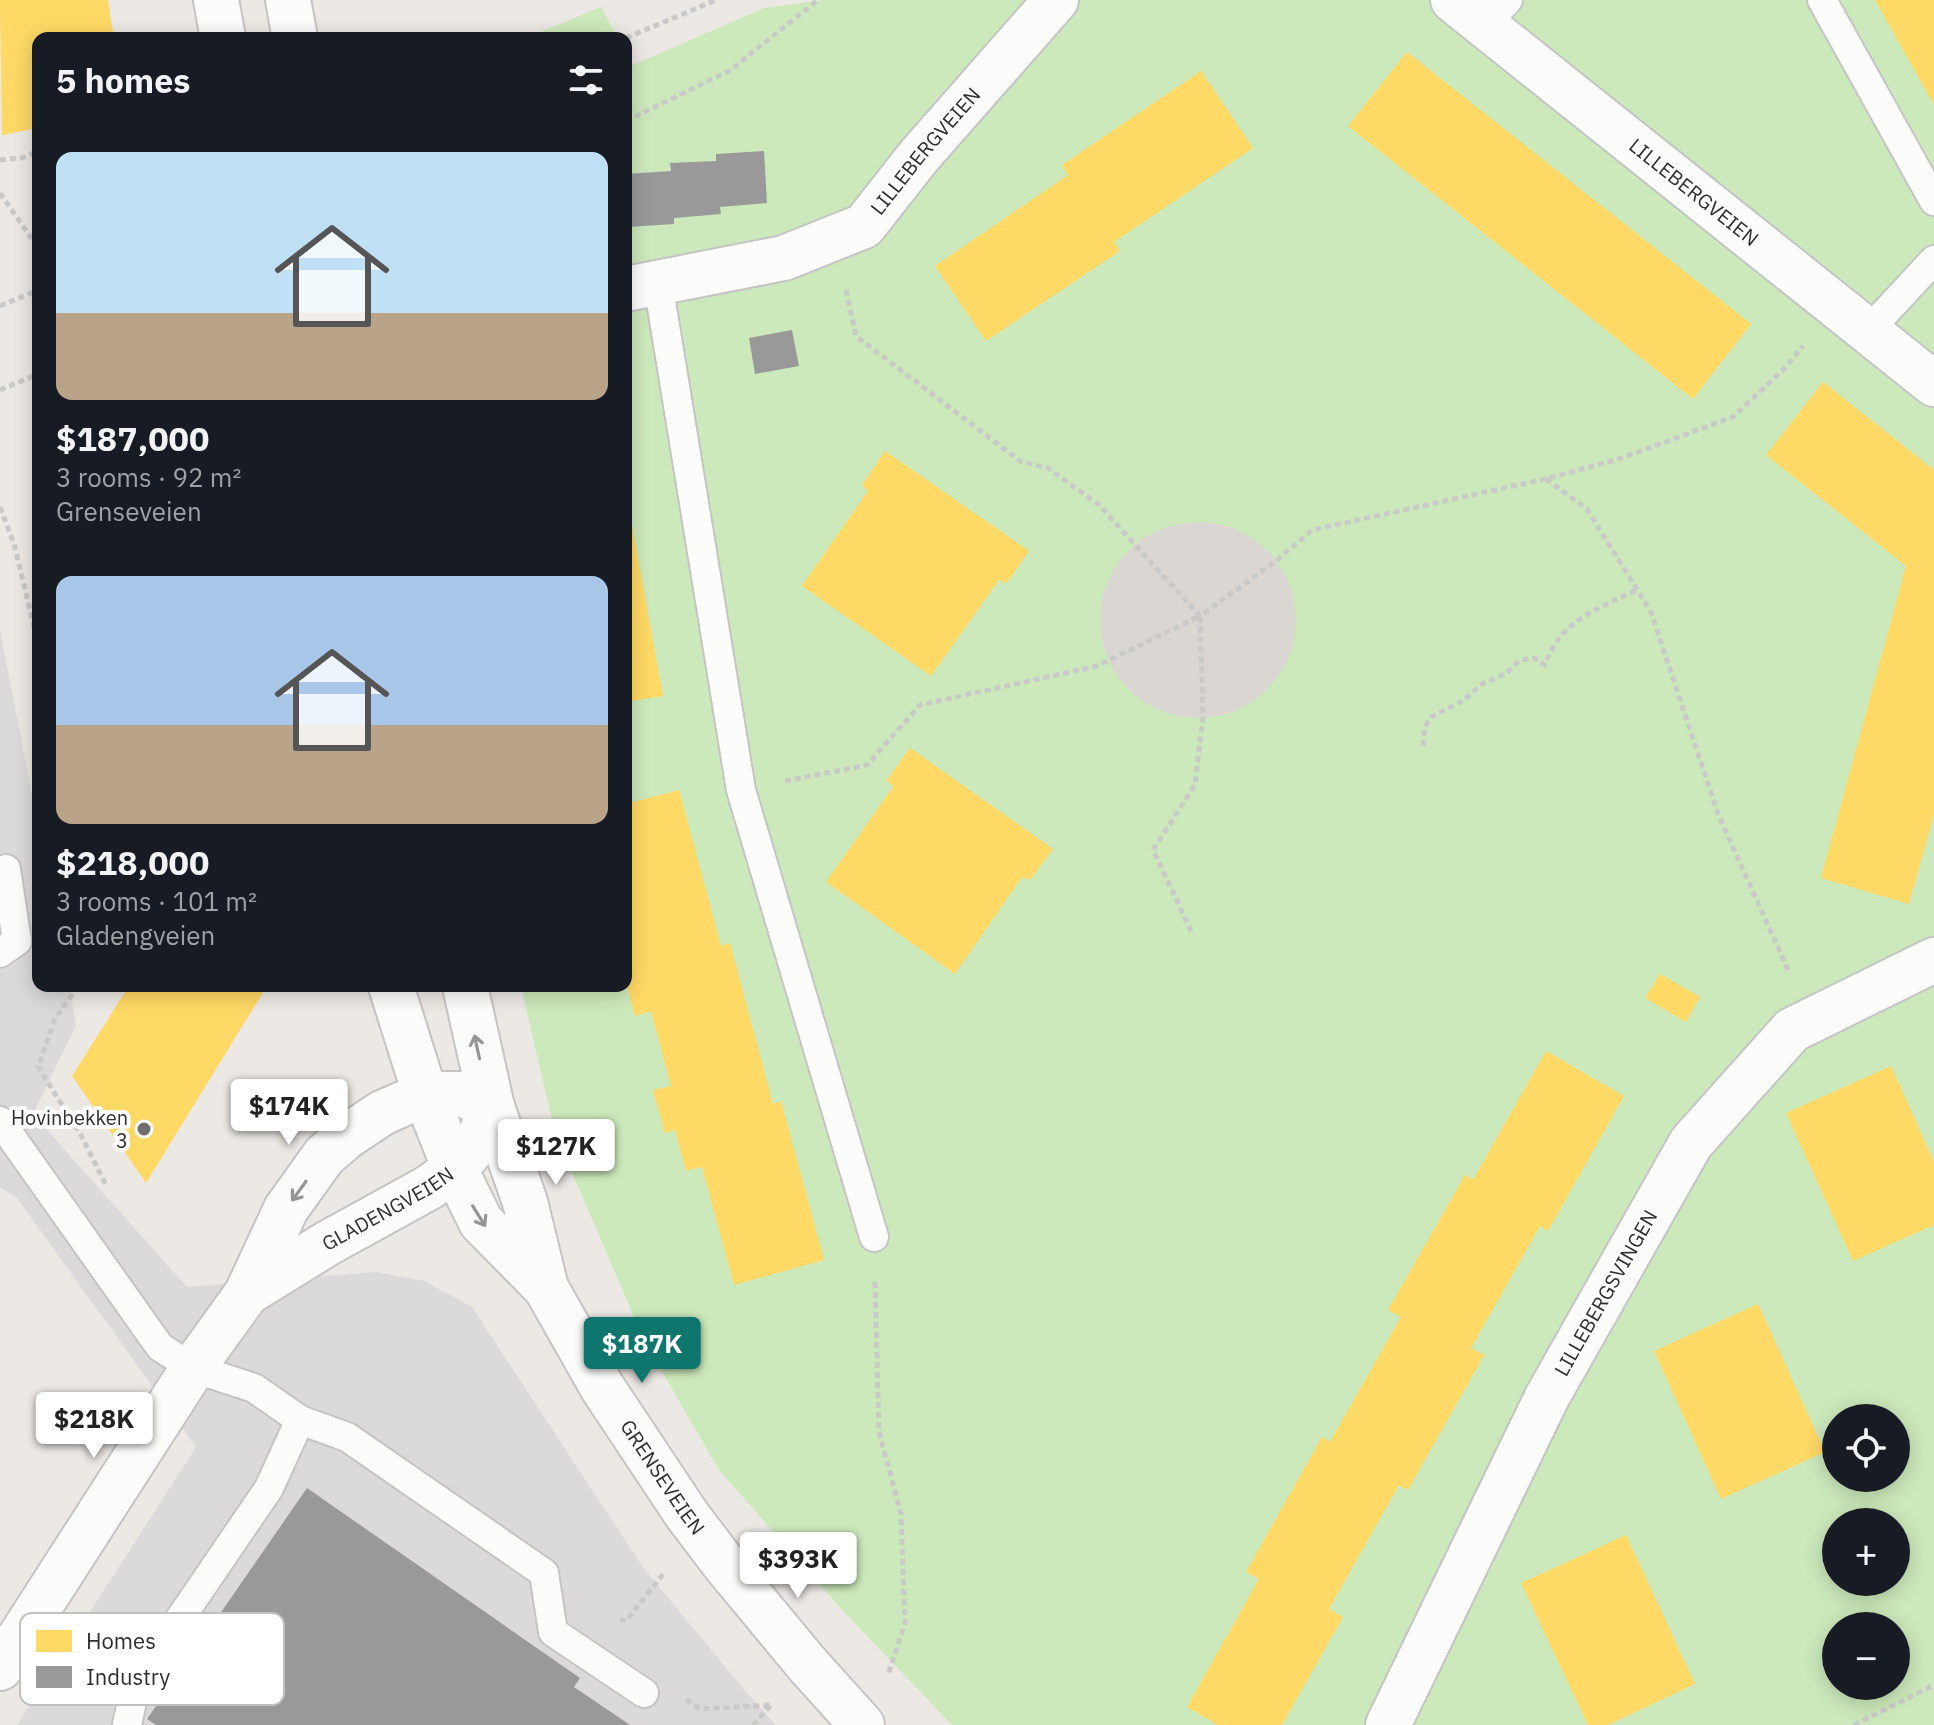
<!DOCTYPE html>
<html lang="en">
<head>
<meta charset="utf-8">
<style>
  :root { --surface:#171b24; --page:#20242c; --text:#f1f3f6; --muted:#9ea1a6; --accent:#0f766e }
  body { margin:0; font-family:"IBM Plex Sans",sans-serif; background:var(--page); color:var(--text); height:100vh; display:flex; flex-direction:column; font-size:30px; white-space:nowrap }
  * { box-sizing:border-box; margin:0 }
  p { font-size:26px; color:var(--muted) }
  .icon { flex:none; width:44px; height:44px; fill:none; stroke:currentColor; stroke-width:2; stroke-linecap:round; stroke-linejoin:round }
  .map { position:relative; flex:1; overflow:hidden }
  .side { position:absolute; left:32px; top:32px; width:600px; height:960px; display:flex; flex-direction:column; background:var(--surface); border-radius:16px; box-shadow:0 4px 20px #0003 }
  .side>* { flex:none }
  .buttons { position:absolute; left:1822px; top:1404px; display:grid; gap:16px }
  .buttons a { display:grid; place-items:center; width:88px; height:88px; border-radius:50%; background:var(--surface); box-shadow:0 4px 20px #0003; font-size:40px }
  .price { position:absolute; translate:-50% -68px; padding:0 18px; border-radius:8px; background:#fff; color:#222; font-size:26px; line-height:52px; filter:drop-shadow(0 2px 4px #0008) }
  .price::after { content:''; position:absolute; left:50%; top:48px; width:24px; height:18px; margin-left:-12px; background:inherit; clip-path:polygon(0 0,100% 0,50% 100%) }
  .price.selected { background:var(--accent); color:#fff }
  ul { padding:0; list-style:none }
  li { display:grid; align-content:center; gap:16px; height:424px; padding:0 24px }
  li span { display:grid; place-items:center; height:248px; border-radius:16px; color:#555 }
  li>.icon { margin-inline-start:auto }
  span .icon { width:144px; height:144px; fill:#fffc; stroke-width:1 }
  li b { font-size:34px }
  h2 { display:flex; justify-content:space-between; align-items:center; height:96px; padding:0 24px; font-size:34px }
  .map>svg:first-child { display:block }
</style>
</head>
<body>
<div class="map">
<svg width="1934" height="1725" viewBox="0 0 1934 1725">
  <rect width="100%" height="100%" fill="#ece8e4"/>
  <path fill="#dcd9db" d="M0,630L38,827V986H69L76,1025L33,1114L187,1287L377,1272L424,1281L472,1307L642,1566L746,1692L776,1725H17L196,1447L17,1198L0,1187Z"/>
  <path fill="#cce9bb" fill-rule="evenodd" d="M823,0H1934V1725H952L845,1613L719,1470L645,1342L555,1133L521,986H626V52L633,65L764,8ZM1836,1418H1896V1478H1836ZM1836,1522H1896V1582H1836ZM1836,1626H1896V1686H1836Z
    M601,7L618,38H526Z"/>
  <path fill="#dad6d2" d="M1100 620a98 98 0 1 1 196 0a98 98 0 1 1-196 0Z"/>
  <path fill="#ffd966" d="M0,0H108L114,38H38V128L2,135Z
    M1875,0H1934V105Z
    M1407,52L1751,324L1693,399L1348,126Z
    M1201,71L1253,148L1114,242L1120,251L986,341L935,266L1068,175L1062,165Z
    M1823,382L1934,470V814L1909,904L1821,878L1906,566L1766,455Z
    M885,451L1029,551L1007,583L999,580L931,676L802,586L868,491L862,485Z
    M626,492L663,696L626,702Z
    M910,748L1053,849L1030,880L1022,877L955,974L826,882L893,787L887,780Z
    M679,790L721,946L730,943L773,1104L781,1101L824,1260L734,1285L702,1167L686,1171L675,1130L665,1133L653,1090L671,1086L651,1011L635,1016L626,983V972L631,971L626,954V804Z
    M1660,974L1700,997L1686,1022L1645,998Z
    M129,986H267L146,1183L72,1076Z
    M1546,1051L1624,1096L1548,1231L1540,1226L1471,1348L1484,1355L1408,1490L1399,1485L1329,1609L1343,1617L1282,1725H1218L1187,1707L1259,1579L1246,1572L1322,1437L1330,1442L1401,1317L1388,1310L1465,1175L1473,1180Z
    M1891,1066L1934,1162V1225L1853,1261L1786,1113Z
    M1758,1304L1825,1452L1721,1499L1654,1351Z
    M1626,1535L1695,1684L1608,1725H1588L1521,1583Z"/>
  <path fill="#999" d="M764,151L767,203L720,207L721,214L674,218V224L629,227L630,235H626V174L671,171L670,163L716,161V154Z
    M792,330L799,366L755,374L749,338Z
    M307,1488L580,1678L574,1687L630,1725H156L147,1719Z"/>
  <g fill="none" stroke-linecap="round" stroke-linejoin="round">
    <g stroke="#c5c4c5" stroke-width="32">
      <path id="lane" d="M1822,0L1934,201
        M1484,25L1508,0
        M658,283L741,790L874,1237
        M1868,331L1934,260
        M0,953L17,941L6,869
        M0,1121L160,1347L193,1368L254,1388L300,1420L347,1437L544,1573L553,1632L644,1693
        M127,1725L133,1697L177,1623L269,1488L300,1420"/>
    </g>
    <g stroke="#c5c4c5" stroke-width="48">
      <g id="street">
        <path id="s1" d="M1453,0L1934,384"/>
        <path id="s2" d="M626,289L784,258L864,226L919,156L1056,0"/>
        <path id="s3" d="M1388,1725L1547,1397L1691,1143L1792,1030L1934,960"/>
      </g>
    </g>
    <g stroke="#c5c4c5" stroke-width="48">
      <g id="secondary">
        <path d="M216,0L223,38"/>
        <path d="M288,0L295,38"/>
        <path id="s4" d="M391,986L425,1094L455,1169L481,1222L546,1288L602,1387L687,1515L725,1565L807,1664L862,1725"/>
        <path d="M465,986L492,1107L525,1202L546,1288"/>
        <path id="s5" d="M247,1293L328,1243L428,1188L455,1169L476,1145L492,1107"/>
        <path d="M0,1668L193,1368L247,1293L286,1209L324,1156L346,1137L382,1113L425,1094H461L492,1107"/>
      </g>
    </g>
    <path stroke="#c9c9c8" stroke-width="5" stroke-dasharray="6 4" stroke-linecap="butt" d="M626,38L716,0
      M626,121L729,71L818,0
      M0,160L22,158L38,151
      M0,193L38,248
      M846,290L856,336L1020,461L1048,468L1099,505L1200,616L1276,561L1312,530L1545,479L1619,459L1733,417L1785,368L1803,346
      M0,306L38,290
      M0,390L38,374
      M1546,479L1587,509L1651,612L1718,814L1789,972
      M0,507L14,544L38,643
      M1423,746L1425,727L1431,717L1464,700L1482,684L1507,673L1520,660L1534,658L1545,665C1560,621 1598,608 1637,590
      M785,781L867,765L920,705L1097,666L1200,616L1203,717L1195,785L1153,850L1192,933
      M78,986L55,1019L38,1067L80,1133L107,1187
      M875,1282L879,1432L901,1514L905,1623L888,1675
      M620,1619L626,1621L664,1573
      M686,1700L701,1709L771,1705
      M753,1725L771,1705
      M1854,1725L1934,1685"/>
    <use href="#lane" stroke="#fcfcfb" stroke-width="28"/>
    <use href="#street" stroke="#fcfcfb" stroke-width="44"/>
    <use href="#secondary" stroke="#fcfcfb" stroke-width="44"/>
  </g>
  <defs><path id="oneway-shaft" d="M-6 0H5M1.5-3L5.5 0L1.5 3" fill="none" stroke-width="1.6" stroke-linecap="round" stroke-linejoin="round" transform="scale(2)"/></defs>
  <g stroke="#959594">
    <use href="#oneway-shaft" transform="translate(477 1047) rotate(-102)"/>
    <use href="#oneway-shaft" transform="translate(299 1191) rotate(126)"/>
    <use href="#oneway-shaft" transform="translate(479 1216) rotate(58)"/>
  </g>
  <circle fill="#706f6e" stroke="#fff" stroke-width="3" cx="144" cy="1129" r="8"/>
  <g text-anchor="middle" stroke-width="8" stroke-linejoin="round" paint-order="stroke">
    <g font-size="20" fill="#2e2e2e" stroke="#fff">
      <text dy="7" stroke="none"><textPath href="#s2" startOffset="344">LILLEBERGVEIEN</textPath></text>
      <text dy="7" stroke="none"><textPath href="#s1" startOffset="308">LILLEBERGVEIEN</textPath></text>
      <text dy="7" stroke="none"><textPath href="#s5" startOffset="164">GLADENGVEIEN</textPath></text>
      <text dy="7" stroke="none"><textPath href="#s3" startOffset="484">LILLEBERGSVINGEN</textPath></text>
      <text dy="7" stroke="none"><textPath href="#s4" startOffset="568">GRENSEVEIEN</textPath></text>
    </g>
    <g font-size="20" fill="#2e2e2e" stroke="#fff" text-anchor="end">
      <text x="128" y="1125">Hovinbekken<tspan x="128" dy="23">3</tspan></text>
    </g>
  </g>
  <rect x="20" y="1613" width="264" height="92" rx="12" fill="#fff" stroke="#c0c0c0" stroke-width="2"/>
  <rect x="36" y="1630" width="36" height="22" fill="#ffd966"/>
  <rect x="36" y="1666" width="36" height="22" fill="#999"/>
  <g font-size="22" fill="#2e2e2e">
    <text x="86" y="1649">Homes</text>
    <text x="86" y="1685">Industry</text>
  </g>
</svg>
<div class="buttons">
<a><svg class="icon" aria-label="locate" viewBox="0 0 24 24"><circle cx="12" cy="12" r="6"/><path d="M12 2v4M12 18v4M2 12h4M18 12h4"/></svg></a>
<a>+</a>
<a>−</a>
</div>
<b class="price" style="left:289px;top:1147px">$174K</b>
<b class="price" style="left:556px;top:1187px">$127K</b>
<b class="price selected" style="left:642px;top:1385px">$187K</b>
<b class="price" style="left:94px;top:1460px">$218K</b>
<b class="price" style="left:798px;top:1600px">$393K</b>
<section class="side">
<h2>5 homes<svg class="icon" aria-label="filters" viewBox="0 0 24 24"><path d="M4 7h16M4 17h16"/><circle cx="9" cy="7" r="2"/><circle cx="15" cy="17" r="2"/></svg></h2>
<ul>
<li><span style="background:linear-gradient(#bfe0f5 65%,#b9a48a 0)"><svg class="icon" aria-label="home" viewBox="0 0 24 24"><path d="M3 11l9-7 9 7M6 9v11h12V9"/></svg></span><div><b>$187,000</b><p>3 rooms · 92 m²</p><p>Grenseveien</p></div></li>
<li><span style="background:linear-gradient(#a9c7e8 60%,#b9a48a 0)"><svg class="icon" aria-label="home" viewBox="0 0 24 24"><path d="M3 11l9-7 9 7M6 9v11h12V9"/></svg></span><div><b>$218,000</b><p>3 rooms · 101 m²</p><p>Gladengveien</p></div></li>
</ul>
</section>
</div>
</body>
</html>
